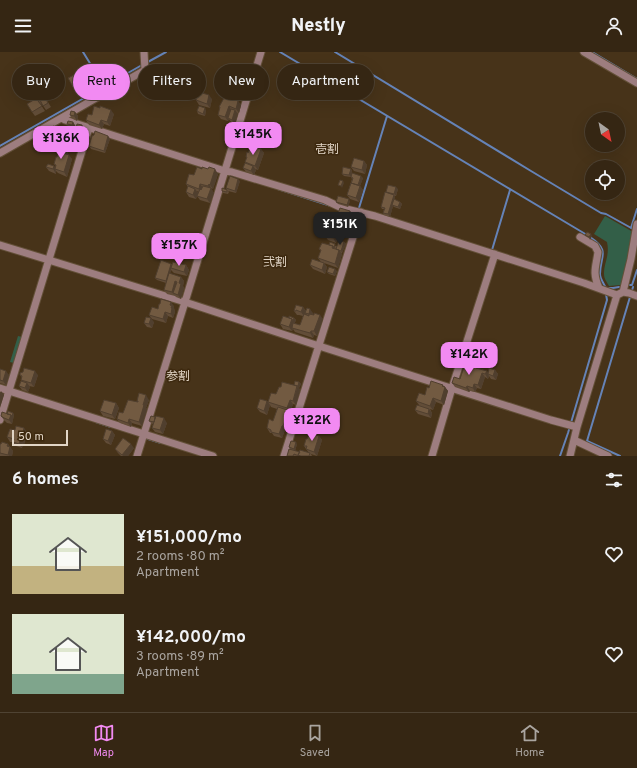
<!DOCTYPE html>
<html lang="en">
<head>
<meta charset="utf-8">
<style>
  :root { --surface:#352613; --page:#3d2e1c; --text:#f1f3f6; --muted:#aaa5a0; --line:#4f4333; --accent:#f28af2 }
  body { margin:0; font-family:Overpass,"Noto Sans JP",sans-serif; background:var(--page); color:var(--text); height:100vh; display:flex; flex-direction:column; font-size:15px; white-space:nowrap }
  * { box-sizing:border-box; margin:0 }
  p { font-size:13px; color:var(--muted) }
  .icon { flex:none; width:22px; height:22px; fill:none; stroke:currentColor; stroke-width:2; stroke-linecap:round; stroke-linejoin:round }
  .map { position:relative; height:404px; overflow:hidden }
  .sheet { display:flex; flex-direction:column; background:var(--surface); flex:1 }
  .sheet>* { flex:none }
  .banner { position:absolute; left:12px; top:12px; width:400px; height:36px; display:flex; gap:8px }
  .needle { width:26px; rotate:147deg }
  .buttons { position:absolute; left:585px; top:60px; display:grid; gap:8px }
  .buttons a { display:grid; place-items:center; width:40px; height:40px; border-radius:50%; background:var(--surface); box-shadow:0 4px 16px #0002,0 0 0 1px var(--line); font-size:20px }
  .scale { position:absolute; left:12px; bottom:10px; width:56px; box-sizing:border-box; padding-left:4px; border:2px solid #e1d5c6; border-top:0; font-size:11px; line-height:14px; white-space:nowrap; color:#e1d5c6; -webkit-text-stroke:3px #3d290f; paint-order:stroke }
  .price { position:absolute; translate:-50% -34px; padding:0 9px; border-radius:8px; background:var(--accent); color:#111; font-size:13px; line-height:26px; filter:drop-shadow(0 1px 2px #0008) }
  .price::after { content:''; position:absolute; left:50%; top:24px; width:12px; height:9px; margin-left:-6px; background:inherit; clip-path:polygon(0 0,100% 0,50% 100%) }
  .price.on { background:#222; color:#fff }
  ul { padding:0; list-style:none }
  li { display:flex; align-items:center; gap:12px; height:100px; padding:0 12px }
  li span { display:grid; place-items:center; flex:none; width:112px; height:80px; border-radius:0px; color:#555 }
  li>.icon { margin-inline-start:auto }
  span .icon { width:48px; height:48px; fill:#fffc; stroke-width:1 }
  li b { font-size:17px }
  h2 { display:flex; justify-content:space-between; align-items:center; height:48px; padding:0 12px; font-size:17px }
  .tag { padding:0 14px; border-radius:18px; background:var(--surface); box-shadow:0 4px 16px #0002,0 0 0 1px var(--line); font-size:14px; line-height:36px }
  .tag.on { background:var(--accent); color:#111 }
  header { display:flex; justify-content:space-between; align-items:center; height:52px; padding:0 12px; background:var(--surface); font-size:18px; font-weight:800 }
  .tab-bar { display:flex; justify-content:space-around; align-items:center; height:56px; border-top:1px solid var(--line); background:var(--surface); font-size:11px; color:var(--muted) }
  .tab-bar a { display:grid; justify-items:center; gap:2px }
  .tab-bar .on { color:var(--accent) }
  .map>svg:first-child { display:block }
</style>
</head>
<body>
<header><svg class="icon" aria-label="menu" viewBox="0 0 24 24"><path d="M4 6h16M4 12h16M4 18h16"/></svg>Nestly<svg class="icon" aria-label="person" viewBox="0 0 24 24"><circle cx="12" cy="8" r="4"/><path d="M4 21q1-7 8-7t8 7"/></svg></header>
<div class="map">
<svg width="637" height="404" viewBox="0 0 637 404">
  <rect width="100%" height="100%" fill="#473319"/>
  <path fill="#335f48" d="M605,164L633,180L628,208L621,233L609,234C607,230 604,227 604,222C604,210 610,204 607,190L594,182Z
    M18,284L22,285L14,311L10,310Z"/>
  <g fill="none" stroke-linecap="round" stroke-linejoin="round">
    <path stroke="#6583b7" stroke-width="2" d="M83,0L104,34
      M280,0L587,183
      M335,0L531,119L601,161L606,162L633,177
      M592,0L637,27
      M146,11L166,0
      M0,94L142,13
      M278,137L331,154
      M359,156L387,64
      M350,162L359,164
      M631,176L637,157
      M590,185C611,199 600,204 600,222C600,228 605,232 606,237
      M492,198L510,138
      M630,233H632L637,218
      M606,236H613L619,235
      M96,370L111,375
      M145,386L161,391
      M560,404L568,381L607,248L606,242
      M620,404L587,389L633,235"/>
    <g stroke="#635038" stroke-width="9">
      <path id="minor" d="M584,0L637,31
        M62,66L65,68L225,119L232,120L325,148L342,156L375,164L584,231L617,243
        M0,101L145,18L144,0
        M580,185L595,194L598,200C596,215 592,220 599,236
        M0,193L185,250L319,294L551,368L577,375
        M623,240L631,207L637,172
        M0,336L213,404
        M0,368L89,76
        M574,388L608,404
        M137,404L185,250L261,0
        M284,404L361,160
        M432,404L452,336L495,202
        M570,404L577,375L617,243L623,240L629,241L637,244"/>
    </g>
    <use href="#minor" stroke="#9d7d7f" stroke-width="7"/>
  </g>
  <path fill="#624d38" d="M91,17L101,32L87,40L84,36L86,20Z
    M77,27L82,36L76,39L73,35Z
    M43,42L51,55L46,58L42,52L41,53L45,59L35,64L32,60L37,46Z
    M212,47L210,56L199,53L196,48Z
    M231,48L238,49L241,53L239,61H237L238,62L235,72L231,70L229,67L228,69L221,67L218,63L220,56L219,55Z
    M206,58L205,64L198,62L197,59Z
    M75,60L78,64L77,69L73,67L70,63Z
    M114,62L110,74L104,72L102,77L89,73L86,68L92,63Z
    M73,70L76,75V76L85,77L82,91L77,90L75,88V90L72,89L74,92L72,100L66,98L68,100L67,103L72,107L67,125L58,121L56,119V122L49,119L46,115L54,114L55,116L56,114L54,112L57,105L59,101L57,99L58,95L54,94L51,90L68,87L66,83L69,74L67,72Z
    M52,77L60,78L59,81L53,79Z
    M108,84L110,87L105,101L91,97L89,94Z
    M261,97L264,101L258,118L255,117L256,118L254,123L246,120L243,116L246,112L245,110L247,106L246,105L248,101Z
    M364,109L367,113L365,122L354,119L351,115Z
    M202,117H208L218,122L213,137L212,136L211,137L214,141L210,151L200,148L197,144L199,140L197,139L198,141L196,147L189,145L186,140L188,135L186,132Z
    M351,117L352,119L351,123L363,126L360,134L363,138L359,150L350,147L347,143L352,127L351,125L344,124L342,122Z
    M240,129L236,141L228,139L229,140L228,142L223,141L222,139L227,138L226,136Z
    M398,137L396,144H394L395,145L394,148L400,150L402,152L400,157L394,155L393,154L390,165L384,163L383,161L384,157H382L381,155L387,141L386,140Z
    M350,149L348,155L338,152L336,150Z
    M350,159L353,164L349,176L338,173L335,169Z
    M338,173L339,175V177L340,178L336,191L328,188L325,184Z
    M344,190L346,192L342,201H341L342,202L338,216L324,211L327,215L325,222L313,217L310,213L321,210L318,206L321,199L319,197L329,193L337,194Z
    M171,212H172L186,213L189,218L187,224L174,221L171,218L170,222L181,225L184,229L183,234L184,236L181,247L176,245L175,244L167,242L164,238L166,231L157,228L155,226Z
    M337,219L335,224L329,222L327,220Z
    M174,254V256L175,260L173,266L168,264L166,271L152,267L149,263L158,257Z
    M303,255L306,259L305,262L307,263L305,261H313L312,263L323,267L317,284L314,283L313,286L295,280L293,277L292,279L283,277L280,272L288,266H294L296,268L294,272L300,273L303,264L299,263H297L294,259Z
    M154,270L152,276L147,275L144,271Z
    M478,316L487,319L488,321L495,318L498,322L496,328L491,327L489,324L488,327L485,325L481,337L477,336L475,340L470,339L469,340L455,335L452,331Z
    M0,317L9,323L6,333L0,331Z
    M20,323H38L34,335L29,334L30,335L28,340L22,338L19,334L22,329L21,328L22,326Z
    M299,330L301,332L299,336L300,338L296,353L293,352L290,361L288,360L289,362L287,368L289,370L286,379L285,378L282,386L274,384L272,381H270L267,376L273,369L277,357L271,355L270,353L267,363L260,360L257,356L267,349L268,350L276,342L281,335L294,333Z
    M444,334L448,339L444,353L436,350L433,358L430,357L432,361L431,366L418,362L415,358L419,353L416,349L425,343L429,336Z
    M149,348L146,356L147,357L142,374L132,371L131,375L120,371L117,367L123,361L137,350V349Z
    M116,351L119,356L115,367L103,364L100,359Z
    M13,361L14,363L12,372L7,371L4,368L1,364L7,362Z
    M149,369L167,371L163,382L155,380L152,376L153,372L151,371Z
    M15,378L27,380L24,393L23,392L22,396L16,394L13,390H10L7,385Z
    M112,379L115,383L111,393L106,391L103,387Z
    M319,384L322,388L317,404L311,402L312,404H287L290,397L289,395L297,392L295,399L300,400L309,401L304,394L307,387Z
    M0,392H8L13,399L12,404H0Z
    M134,396L128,404H121L118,401L115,397Z"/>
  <path fill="#503f2e" d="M209,43L212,47L210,56L207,52Z
    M238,49L241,53L239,61L236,57Z
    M229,54L232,59L228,66L229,67L228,69L225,65Z
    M205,56L206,58L205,64L203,62Z
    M111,58L114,62L110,74L107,70Z
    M235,58L238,62L235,72L232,68Z
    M75,60L78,64L77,69L74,64Z
    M101,68L104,72L102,77L99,73Z
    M73,70L78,79L74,86L75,88V90L72,86L75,77L72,73Z
    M82,73L85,77L82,91L79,87Z
    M58,76L60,78L59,81L57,79Z
    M89,84L90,86L87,96L86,94Z
    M108,84L110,87L105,101L104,99Z
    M71,88L74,92L72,100L69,95Z
    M65,96L68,100L66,106L63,101Z
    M261,97L264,101L258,118L255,114Z
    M69,103L72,107L67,125L64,120Z
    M364,109L367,113L365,122L362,118Z
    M54,114L56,118L55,117L56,119V122L53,117Z
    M253,114L256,118L254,123L251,119Z
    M215,117L218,122L213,137L210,133Z
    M351,117L352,119L351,125L349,123Z
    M361,124L363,126L360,134L363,138L359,150L356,146L358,134Z
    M238,127L240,129L236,141L235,139Z
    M343,129L344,131L342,136L341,134Z
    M200,132L203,136L202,141L199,137Z
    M209,132L214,141L210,151L207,147L210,137L208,134Z
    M396,135L398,137L396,144L394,142Z
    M195,137L198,141L196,147L193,143Z
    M394,143L395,145L393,153H392L393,154L390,165L388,162Z
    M349,147L350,149L348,155L347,153Z
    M400,150L402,152L400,157L398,155Z
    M350,159L353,164L349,176L346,172Z
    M338,173L339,175V177L340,178L336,191L333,186L337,174Z
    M591,182L592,184L590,188L589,185Z
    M344,190L346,192L342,201L341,199Z
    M339,198L342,202L338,216L335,212Z
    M324,211L327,215L325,222L322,218Z
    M171,212L173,214L171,216V218L167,231L166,229Z
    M186,213L189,218L187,224L184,220Z
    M335,217L337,219L335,224L333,222Z
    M181,225L184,229L183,234L184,236L181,247L178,243L179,231Z
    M175,229L178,233L173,241L175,244L172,240Z
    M171,250L174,254V256L175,260L173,266L171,262L170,253Z
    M303,255L306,259L304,264L301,260Z
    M310,257L313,261L312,266L309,262Z
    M165,260L168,264L166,271L163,267Z
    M320,263L323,267L317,284L314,279Z
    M151,266L154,270L152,276L149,272Z
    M294,266L296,268L293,276H292L293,277L292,279L289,275L292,267Z
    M311,279L314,283L313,286L310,281Z
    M495,318L498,322L496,328L493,324Z
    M6,319L9,323L6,333L3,329Z
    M35,319L38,323L34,335L31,331Z
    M487,319L489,323L488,322L489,324L488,327L485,322Z
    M482,321L485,325L481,337L478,333Z
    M299,330L301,332L299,336L300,338L296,353L293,349Z
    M27,331L30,335L28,340L25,336Z
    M474,332L477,336L475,340L473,336Z
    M443,333L445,336V335L448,339L444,353L441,349Z
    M467,334L470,339L469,340L466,336Z
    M1,339L4,343L0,355V341Z
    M146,343L149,348L146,356L147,357L142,374L139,370Z
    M433,346L436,350L433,358L430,354Z
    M290,348L293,352L290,361L287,356Z
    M267,349L270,353L267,363L264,359Z
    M116,351L119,356L115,367L112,363Z
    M429,357L432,361L431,366L428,362Z
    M287,358L289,362L287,368L289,370L286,379L283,374L284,365Z
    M13,361L14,363L12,372L9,368L11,363Z
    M164,366L167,371L163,382L160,378Z
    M129,367L132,371L131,375L128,371Z
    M282,374L285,378L282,386L279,382Z
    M24,376L27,380L24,393L21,389Z
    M112,379L115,383L111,393L108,389Z
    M319,384L322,388L317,404L314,400Z
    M20,388L23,392L22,396L19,392Z
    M296,390L297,392L295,399L294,397Z
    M8,392L13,399L12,404H9L8,403L7,394Z
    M131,392L134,396L128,404H123L122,403Z"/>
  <path fill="#725a41" stroke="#503f2e" d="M91,17L94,22L91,24V25L95,23L98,28L84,36L78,23L86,18V20Z
    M74,23L79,31L73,35L68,26Z
    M199,40L209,43L207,52L196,48Z
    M42,41V43L43,42L48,51L43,54L40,48L38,49L42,54L32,60L27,52L37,46V44Z
    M224,46L231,48L232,47L238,49L236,57L229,54L225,65L218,63L220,55H219Z
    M94,54L100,56V54L111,58L107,70L101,68L99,73L86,68L88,62L92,63Z
    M199,54L205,56L203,62L197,59Z
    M231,57L235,58L232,68L228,66Z
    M71,59L75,60L74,64L70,63Z
    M68,69L73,70L72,73L67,72Z
    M77,72L82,73L79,87L74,86Z
    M69,73L75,75L72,86L66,83Z
    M53,74L58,76L57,79L52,77Z
    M95,79L108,84L104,99L89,94L92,84L94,83Z
    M54,82L71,88L69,95L51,90Z
    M86,83L89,84L86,94L83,93Z
    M59,94L65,96L63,101L69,103L64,120L55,117L56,113L54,112L56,105H57L59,100L57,99Z
    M251,94L261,97L255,114L245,110L247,105H246L247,100L248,101Z
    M354,106L364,109L362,118L351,115Z
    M245,111L253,114L251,119L243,116Z
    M48,112L54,114L53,117L46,115Z
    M197,115L202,117V115L208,117L209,115L215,117L210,133L209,132L208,134L200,132L199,137L186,132L189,122L194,123Z
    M343,115L351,117L349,123L342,122Z
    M352,121L361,124L358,133L351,131V132L353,126L351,125Z
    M230,124L238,127L235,139L226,136Z
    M340,128L343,129L341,134L338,133Z
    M351,131L360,134L356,146L347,143Z
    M388,133L396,135L394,142L386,140Z
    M188,134L195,137L193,143L186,140Z
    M203,134L211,136L207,147L197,144L200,137L201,138Z
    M222,136L227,138V140L222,139Z
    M385,140L394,143L388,162L383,161L385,156L381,155Z
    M338,144L349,147L347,153L336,150Z
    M394,147L400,150L398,155L392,153Z
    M340,156L350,159L346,172L335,169Z
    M329,171L337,174L333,186L325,184Z
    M331,171L338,173L337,175V174L331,172Z
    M587,180L591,182L589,185L585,183Z
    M339,188L344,190L341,199L336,197Z
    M330,190L335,192L334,196L333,194L329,193Z
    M322,191L333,194L332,196L339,198L335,212L318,206L321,198L319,197Z
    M312,207L324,211L322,218L310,213Z
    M161,208L171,212L166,229L155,226Z
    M173,210L186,213L184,220L171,216Z
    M329,215L335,217L333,222L327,220Z
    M169,221L181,225L179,231L181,232L178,243L173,241L177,230L175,229L172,240L164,238Z
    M161,247L171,250L170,253L172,254L171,256H172L171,262L165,260L163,267L149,263L152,255L158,257L159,252H160Z
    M296,253L303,255L301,260L296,258V259H294Z
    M307,256L310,257L309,262L305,261Z
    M314,261L320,263L314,279H311L310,281L292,276L293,271L300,273L304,262L309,264V262L314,263Z
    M283,264L292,267L289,275L280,272Z
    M289,264L294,266L293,269L292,267L289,266Z
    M146,265L151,266L149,272L144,271Z
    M467,310L476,314V316L487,319L485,322L482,321L478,333L474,332L473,336L467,334L466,336L452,331L454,325L460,327L465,312H466Z
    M24,316L35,319L31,331L21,328L22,324L20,323V321L23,320Z
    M489,316L495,318L493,324L488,322Z
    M0,317L6,319L3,329L0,328Z
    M21,329L27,331L25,336L19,334Z
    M295,329L299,330L298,334L294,333Z
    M431,329L443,333L442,334L445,335L441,349L433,346L430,354L416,349L419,341L425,343L427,335L429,336Z
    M282,330L297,334L293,349L290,348L287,356L268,350L271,341L276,342L279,335H281Z
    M139,341L146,343L143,353H144L139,370L129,367L128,371L117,367L119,360L123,361L128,348L138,350V349H137Z
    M260,347L267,349L264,359L257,356Z
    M104,348L116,351L112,363L100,359Z
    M417,353L429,357L428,362L415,358Z
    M278,355L287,358L284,365L286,366L283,374H282L279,382L271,380V378L267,376L269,367L273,369Z
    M8,359L13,361L12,364L11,363L7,362Z
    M2,360L11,363L9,368L4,366L1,364Z
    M151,364L155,365L154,370L149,369Z
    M156,364L164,366L160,378L152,376Z
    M16,374L24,376L21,389L20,388L19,392L13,390L14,387L7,385L10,377L15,378Z
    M106,377L112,379L108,389L103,387Z
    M310,381L319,384L314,400L306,397L307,394H304L306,387H307Z
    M123,386L131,392L122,403L115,397Z
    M291,389L296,390L294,397L289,395Z
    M2,390L8,392L7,394L10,395L8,403L0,401V392H1Z
    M289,397L300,400L298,403L299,404L294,402L293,404H287Z
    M300,398L310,401L309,404H301L298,403Z"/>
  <g text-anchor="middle" stroke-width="3" stroke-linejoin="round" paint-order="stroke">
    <g font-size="12" fill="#e1d5c6" stroke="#3d290f">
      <text x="327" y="101">壱割</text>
      <text x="275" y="214">弐割</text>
      <text x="178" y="328">参割</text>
    </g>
  </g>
</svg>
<div class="buttons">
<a><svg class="needle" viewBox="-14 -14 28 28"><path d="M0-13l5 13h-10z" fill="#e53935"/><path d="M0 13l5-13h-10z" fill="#aaa5a0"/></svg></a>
<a><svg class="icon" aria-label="locate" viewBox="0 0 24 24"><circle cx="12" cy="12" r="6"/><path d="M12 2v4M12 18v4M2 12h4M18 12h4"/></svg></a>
</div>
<div class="scale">50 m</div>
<b class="price" style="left:253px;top:104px">¥145K</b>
<b class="price" style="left:61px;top:108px">¥136K</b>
<b class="price on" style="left:340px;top:194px">¥151K</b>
<b class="price" style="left:179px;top:215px">¥157K</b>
<b class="price" style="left:469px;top:324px">¥142K</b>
<b class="price" style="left:312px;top:390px">¥122K</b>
<div class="banner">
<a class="tag">Buy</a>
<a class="tag on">Rent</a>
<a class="tag">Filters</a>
<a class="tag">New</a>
<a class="tag">Apartment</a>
</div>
</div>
<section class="sheet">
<h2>6 homes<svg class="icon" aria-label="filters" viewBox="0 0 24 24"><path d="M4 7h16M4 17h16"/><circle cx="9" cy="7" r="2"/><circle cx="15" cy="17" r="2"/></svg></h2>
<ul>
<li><span style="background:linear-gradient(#dfe7d0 65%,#c2b280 0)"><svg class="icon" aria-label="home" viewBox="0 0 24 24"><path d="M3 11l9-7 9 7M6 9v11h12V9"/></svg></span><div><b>¥151,000/mo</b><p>2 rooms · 80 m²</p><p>Apartment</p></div><svg class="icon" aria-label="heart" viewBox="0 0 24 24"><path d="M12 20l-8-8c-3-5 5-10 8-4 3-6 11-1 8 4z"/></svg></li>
<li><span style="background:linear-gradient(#dfe7d0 75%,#7fa58c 0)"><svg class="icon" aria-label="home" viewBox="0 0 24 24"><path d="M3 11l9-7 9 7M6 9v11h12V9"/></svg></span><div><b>¥142,000/mo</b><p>3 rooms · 89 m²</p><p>Apartment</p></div><svg class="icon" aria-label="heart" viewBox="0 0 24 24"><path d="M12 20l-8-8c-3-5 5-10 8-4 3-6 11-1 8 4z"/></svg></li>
</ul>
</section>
<nav class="tab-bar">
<a class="on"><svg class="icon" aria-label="map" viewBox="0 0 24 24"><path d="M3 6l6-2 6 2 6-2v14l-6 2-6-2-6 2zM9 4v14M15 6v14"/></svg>Map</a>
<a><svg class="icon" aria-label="saved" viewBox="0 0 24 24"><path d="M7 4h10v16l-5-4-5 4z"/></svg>Saved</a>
<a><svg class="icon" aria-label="home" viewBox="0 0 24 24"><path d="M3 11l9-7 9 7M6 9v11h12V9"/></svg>Home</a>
</nav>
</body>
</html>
